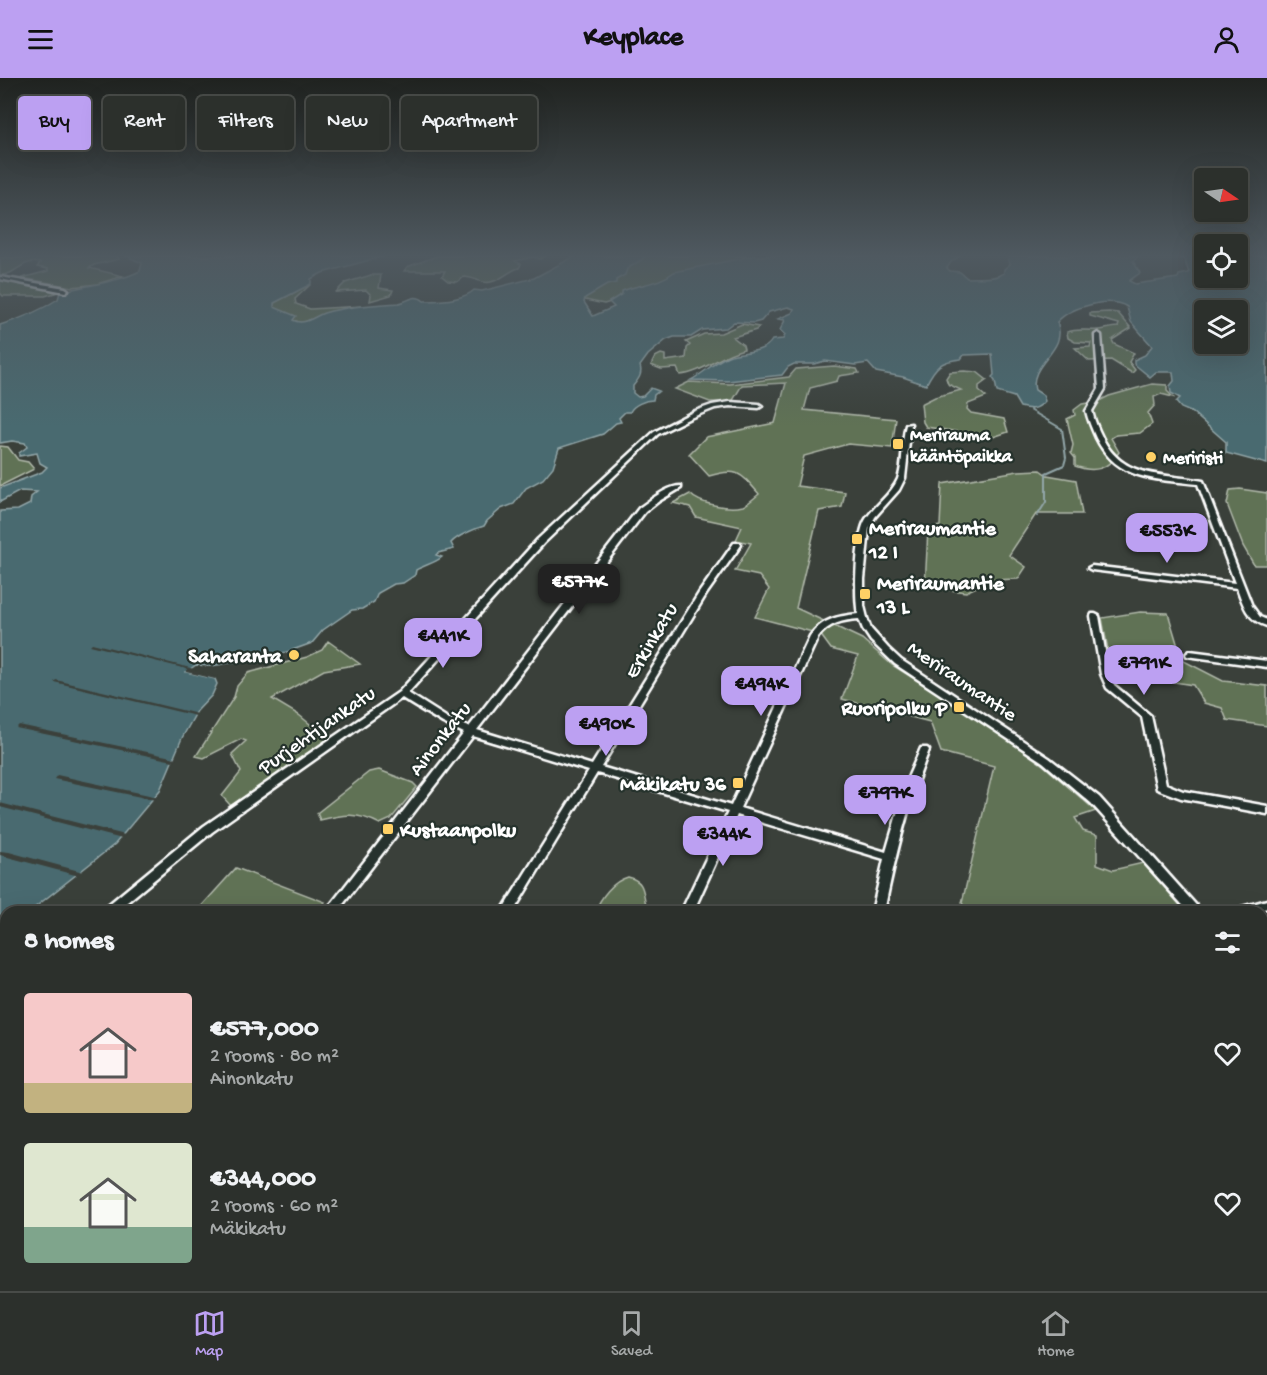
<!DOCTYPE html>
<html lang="en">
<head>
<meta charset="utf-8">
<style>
  :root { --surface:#2c302c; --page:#343834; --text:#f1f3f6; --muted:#a6a9a9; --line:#484b48; --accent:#bca0f2 }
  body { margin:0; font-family:"Gochi Hand",sans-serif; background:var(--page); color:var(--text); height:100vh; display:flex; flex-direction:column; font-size:22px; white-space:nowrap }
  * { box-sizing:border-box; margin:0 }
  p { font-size:20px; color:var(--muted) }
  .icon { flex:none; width:33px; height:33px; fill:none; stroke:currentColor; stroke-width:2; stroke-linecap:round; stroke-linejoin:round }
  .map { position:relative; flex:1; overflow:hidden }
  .panel { position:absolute; left:0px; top:828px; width:1268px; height:386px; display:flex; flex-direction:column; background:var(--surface); border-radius:18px 18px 0 0; box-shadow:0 6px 24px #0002,0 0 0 2px var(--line) }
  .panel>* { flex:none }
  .banner { position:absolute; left:18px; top:18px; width:600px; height:54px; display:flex; gap:12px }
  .needle { width:39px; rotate:103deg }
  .tools { position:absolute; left:1194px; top:90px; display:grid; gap:12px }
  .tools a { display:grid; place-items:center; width:54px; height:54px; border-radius:6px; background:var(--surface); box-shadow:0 6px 24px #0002,0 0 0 2px var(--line); font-size:30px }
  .price { position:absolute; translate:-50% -51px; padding:0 14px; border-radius:12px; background:var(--accent); color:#111; font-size:20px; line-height:39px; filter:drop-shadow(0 2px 3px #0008) }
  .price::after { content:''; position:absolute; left:50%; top:36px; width:18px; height:14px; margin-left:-9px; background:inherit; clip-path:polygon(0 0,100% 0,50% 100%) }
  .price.selected { background:#222; color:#fff }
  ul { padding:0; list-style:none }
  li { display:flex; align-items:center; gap:18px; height:150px; padding:0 24px }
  li span { display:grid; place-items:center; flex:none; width:168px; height:120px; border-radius:6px; color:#555 }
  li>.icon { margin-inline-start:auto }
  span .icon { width:72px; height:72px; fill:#fffc; stroke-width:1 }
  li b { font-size:26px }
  h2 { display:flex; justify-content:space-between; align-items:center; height:72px; padding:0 24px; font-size:26px }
  .chip { padding:0 21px; border-radius:6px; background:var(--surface); box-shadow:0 6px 24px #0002,0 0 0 2px var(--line); font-size:21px; line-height:54px }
  .chip.selected { background:var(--accent); color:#111 }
  header { display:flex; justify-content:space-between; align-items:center; height:78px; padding:0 24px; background:var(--accent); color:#111; font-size:27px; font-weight:700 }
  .menu { display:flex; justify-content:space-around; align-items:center; height:84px; border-top:2px solid var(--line); background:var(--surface); font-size:16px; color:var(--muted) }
  .menu a { display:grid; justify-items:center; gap:3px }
  .menu .selected { color:var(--accent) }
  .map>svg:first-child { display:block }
</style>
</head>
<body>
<header><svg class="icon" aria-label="menu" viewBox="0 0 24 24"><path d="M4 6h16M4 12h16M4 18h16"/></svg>Keyplace<svg class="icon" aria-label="person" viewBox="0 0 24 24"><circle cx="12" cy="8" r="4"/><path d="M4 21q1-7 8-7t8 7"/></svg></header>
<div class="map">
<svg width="1267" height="1213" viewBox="0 0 1267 1213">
  <rect width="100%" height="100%" fill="#3a403a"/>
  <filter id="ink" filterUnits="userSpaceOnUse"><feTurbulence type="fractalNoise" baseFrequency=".0167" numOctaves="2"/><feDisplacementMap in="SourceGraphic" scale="12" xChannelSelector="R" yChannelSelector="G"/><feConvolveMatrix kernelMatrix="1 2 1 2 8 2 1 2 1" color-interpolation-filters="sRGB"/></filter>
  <g filter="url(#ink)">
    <path fill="#617255" stroke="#b0b8aa" stroke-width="1.5" d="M37,178H118L119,181L94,187L89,190L123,198L97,206L72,209L22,200L48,193V191L37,189L40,185C20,181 18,197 0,197V180C13,178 24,183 37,178Z
      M437,178H546L540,181L533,179L515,183L521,186L519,190C507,193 497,207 483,204C476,202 471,199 464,199L457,204L448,203L442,198L445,193H404L407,189Z
      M639,178H770L604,226L571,219Z
      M371,197H381L379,210L393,212L391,217L370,223L371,217L366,212L336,214L345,205Z
      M0,201L58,214L45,218H3L0,215Z
      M311,206L295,221L296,226L310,231L363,228L333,233L302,245L293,242L295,238L280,234L273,229L274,225Z
      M1109,234L1118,235L1131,250L1112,262L1114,266L1134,275L1129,284L1135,292L1132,295L1111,282L1089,283L1075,270L1090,269L1091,265L1075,264L1068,260L1067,254C1079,250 1086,253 1098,252C1104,252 1110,249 1118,249L1119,246L1090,238V235Z
      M742,246L759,249L756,252L733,259L743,267L744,271C721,276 703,295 680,297L677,290L661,291L651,287L655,279L661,276L665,277V283L686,280L687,270L690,267L686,264L704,256L721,255Z
      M834,288L857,291L859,295L839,298L837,303L810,310L804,332L896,341L892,370L848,366L804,378L797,408L845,414L842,429L819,433L796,530L862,561L892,587L978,641L1043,687L1096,733L1075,740L1083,753L1097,757V786L1113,792L1143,785L1186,834H968L962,825L994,688L941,674L930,644L842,621L858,578L831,571L820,556L755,539L769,511L759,498L735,493L751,465L736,462L742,449L696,439L690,429L673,425L690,416C699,426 729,432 743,428C748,426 754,420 759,416C741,395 737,389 709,398L689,376L706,359L775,345L786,305L742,307L732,324H710L675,311L689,304L730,306L789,299L796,291Z
      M964,293L977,294L987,302L979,308V313L986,319L968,326L967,331L971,335L1004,341L1008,354L993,359L926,349L923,344L921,326L935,319L961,312L948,306L946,300L950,294Z
      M1152,306L1167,307V313L1173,319L1161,316L1154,319L1155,327L1148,335L1152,346L1140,355L1116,357L1111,360L1119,374C1108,392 1094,395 1075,388V380L1071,375L1073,367L1067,341L1075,337L1074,332L1082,326L1097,324L1109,318Z
      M0,368L8,369L18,382L28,384L34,391L0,408Z
      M1040,392L1047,397L1076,402L1082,436H1036L1009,477L1026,489L1018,501L991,502L966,514L925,509L928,451L940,448L942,406L1018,393Z
      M1240,411L1267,415V487H1254L1243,468L1227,426L1230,412Z
      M1140,534L1168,535L1182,582L1223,603L1267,608V648L1227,642L1222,630L1204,625L1193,607L1112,594L1102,540Z
      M328,563L360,586L324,592L272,621L299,637L328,661L231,728L222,718L241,694L232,676L246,663L241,661L204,680L196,678L234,619L237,608L248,595L307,579L322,572Z
      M379,692L413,705L417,709L391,741L380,746C357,734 344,736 320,742L317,735L369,694Z
      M236,790L325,824L316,834L197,833Z
      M628,799C648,804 641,817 648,832L653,834H595C600,820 613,803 628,799Z
      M1262,944L1267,959V1213H1130V1208H1262Z"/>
    <path fill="#4a6b70" stroke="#92a6a9" stroke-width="1.5" fill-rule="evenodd" d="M126,178H385L322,195L311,201V206L274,225V229L296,238L293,242C304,248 313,239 324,235C348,228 374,227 399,225C409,223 415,215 424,223C438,223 464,222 474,212L482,213L534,200L575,178H647L627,191L625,197L616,202V205L607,207L585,220L584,224L593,238L614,229L609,224L622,216V213C639,206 659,206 674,194L753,178H960L951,184L947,190L950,193L960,194L967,200C980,199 993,202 1004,195V191L1010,186L1008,180L1010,178H1139L1133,183L1140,195L1129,203L1135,206L1178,200L1179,197L1189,195L1184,181L1171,178H1204V200H1238V178H1267V386L1226,375V364L1193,335L1181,330L1176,324L1180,320L1171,315L1170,308L1174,303L1173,294H1156L1150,299L1134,286V282L1145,277L1152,268L1131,244L1127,229C1110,218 1070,229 1057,244C1069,273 1028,285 1035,312L1043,317L1045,323C1037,332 1031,332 1020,329L1014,319L997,314L995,303L992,299L994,297L992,276L964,277L961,281C941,283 935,288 926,307L903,299L876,294L868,285L855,287L825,283L814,286H794L788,289L782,297L728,303L691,302C704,295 714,284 728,278C742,273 764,276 772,262L783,261L785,257L780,252L785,242L778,241L792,235L794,231L788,229L769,234L761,243L754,245L734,244L726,250L702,252L691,259H674L666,262L648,277L640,288C643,296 638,302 633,308V315L638,319L643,318L651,310L659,313L654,317L653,322C645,322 633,327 630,334H625L619,340L621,344L616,345L603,356L559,370L553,389L543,401L526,410L514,426L501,431L487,443L484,448C474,451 457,458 451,465L454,471L438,475L436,477L442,479C435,485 425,487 416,492L415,497L403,505L394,506L378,515L374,524L362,531L352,532L323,552L312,565L287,574L254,581L211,588L196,587L186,594L215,601L217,606L212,617L197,633L182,660L160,712L115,766L29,834H6V851L0,855V433L18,432L30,426L31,419L37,414L20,413L0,424V410L42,394L47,389L40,385L37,375L19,378V375L27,369L25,365L12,363L0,365V247C20,241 40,233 58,221L60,214C86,207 116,205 140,193L142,185ZM1204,232H1238V266H1204Z"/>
    <path fill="#3a403a" d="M92,565L194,591L192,592L217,599L215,601L186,594L187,591L90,567Z
      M56,602L198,636L196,638L54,604Z
      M19,647L176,680V681L173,683L16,650Z
      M57,697L158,719L155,722L54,701Z
      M0,725L125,757L122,761L0,729Z
      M0,773L9,774L83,794L79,798L0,777Z"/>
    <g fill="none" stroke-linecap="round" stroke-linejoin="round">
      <path stroke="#92a6a9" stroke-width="2" d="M1030,332L1062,351L1066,380L1064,387L1046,395V424L1037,438"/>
      <g stroke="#fff" stroke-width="5">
        <path id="street" d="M0,199L65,210L68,212L65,214L0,201Z
          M1098,255L1101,257L1105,311L1092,333C1094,342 1098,351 1102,359C1123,402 1163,395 1203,403L1252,528L1260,539L1267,542V548C1247,542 1244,528 1237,510L1092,492L1088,490L1092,488L1235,505L1198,406C1156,401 1117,403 1096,360C1092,351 1088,342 1086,333L1099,311L1095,257Z
          M730,324L759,326L762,328L759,330L730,328L715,330L690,340L658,356L544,465L408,615L449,641L469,649L639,430C651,422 667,408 681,408V410L659,423L645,434L477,652L592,687L699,515L734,465H740L741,467L707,515L601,689L731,728L810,558C822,541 838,538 858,536C854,517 856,456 866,441C875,427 891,417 898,401C904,384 901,365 906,347L911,346L905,400L899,412L875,439L869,451L864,501V528L867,540L871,551L888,570L901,582L1049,680L1099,719L1202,834H1189L1091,725L1043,684L895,586L871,563L863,551L859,541C843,542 829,545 818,559L740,730L886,774L907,702L921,670H927L929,672C908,724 895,779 884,834H872L884,781L737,737L693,834H681L728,734L597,695L513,834H501L589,693L473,658L337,834H325L464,655L443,645L402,620L212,754L115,834H101L103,831L204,748L399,614L538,461L654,354L695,333L712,327Z
          M1092,536H1095L1099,538L1109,596L1114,607L1151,638L1166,706L1183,713L1267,728V736L1181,720L1157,711L1142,639L1107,610L1101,596L1091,538Z
          M1190,573L1267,583V589L1187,578L1186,576Z
          M1267,822V830L1255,834H1233L1235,831Z
          M1262,901L1267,903V917L1262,914Z
          M6,920V944L0,942V923Z
          M34,1208H51L48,1213H31Z
          M269,1208H285L282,1213H266Z
          M508,1208H524L521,1213H505Z
          M605,1208H631L634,1213H608Z
          M742,1208H758L756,1213H740Z
          M983,1208H999L998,1213H982Z"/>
      </g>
      <use href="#street" fill="#26332d" fill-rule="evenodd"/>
    </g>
  </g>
  <linearGradient id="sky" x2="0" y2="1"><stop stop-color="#202320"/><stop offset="0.51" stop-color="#4f5960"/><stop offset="1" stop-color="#4f5960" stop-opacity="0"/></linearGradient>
  <rect width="1267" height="348" fill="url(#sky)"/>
  <g fill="#ffd166" stroke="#26332d" stroke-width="2">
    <rect x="892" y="360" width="12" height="12" rx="3"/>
    <circle cx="1151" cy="379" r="6"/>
    <rect x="851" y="455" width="12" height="12" rx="3"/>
    <rect x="859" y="510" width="12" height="12" rx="3"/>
    <circle cx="294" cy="577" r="6"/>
    <rect x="953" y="623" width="12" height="12" rx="3"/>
    <rect x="732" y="699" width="12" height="12" rx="3"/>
    <rect x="382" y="745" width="12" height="12" rx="3"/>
  </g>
  <g text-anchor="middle" stroke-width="4.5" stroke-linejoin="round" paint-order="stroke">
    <g font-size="18" font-weight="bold" fill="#fff" stroke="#26332d" text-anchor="start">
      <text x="910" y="362">Merirauma<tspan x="910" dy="21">kääntöpaikka</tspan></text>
      <text x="1163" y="385">Meriristi</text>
    </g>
    <g font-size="21" font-weight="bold" fill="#fff" stroke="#26332d" text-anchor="start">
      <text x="869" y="456">Meriraumantie<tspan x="869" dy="24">12 I</tspan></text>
      <text x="877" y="511">Meriraumantie<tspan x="877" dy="24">13 L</tspan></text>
      <text x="282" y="584" text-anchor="end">Saharanta</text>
      <text x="947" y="636" text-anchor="end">Ruoripolku P</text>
      <text x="726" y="712" text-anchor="end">Mäkikatu 36</text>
      <text x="400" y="758">Kustaanpolku</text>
    </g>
    <g font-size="21" fill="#fff" stroke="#26332d">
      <text transform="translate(650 562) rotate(-59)" y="7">Erkinkatu</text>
      <text transform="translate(963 602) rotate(34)" y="7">Meriraumantie</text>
      <text transform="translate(316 651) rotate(-35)" y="7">Purjehtijankatu</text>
      <text transform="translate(439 660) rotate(-52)" y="7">Ainonkatu</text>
    </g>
  </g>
</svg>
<div class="tools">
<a><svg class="needle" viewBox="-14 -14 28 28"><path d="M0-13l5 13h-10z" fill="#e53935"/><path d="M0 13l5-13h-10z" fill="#a6a9a9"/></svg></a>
<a><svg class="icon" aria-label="locate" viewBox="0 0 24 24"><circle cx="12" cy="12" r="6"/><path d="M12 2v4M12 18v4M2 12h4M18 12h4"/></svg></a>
<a><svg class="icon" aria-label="layers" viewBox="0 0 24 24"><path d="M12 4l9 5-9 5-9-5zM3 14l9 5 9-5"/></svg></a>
</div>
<b class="price" style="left:1167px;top:486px">€553K</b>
<b class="price selected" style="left:579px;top:537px">€577K</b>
<b class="price" style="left:443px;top:591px">€441K</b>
<b class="price" style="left:1144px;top:618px">€791K</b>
<b class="price" style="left:761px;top:639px">€494K</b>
<b class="price" style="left:606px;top:679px">€490K</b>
<b class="price" style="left:885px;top:748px">€797K</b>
<b class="price" style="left:723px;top:789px">€344K</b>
<div class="banner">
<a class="chip selected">Buy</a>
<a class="chip">Rent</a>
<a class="chip">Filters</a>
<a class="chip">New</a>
<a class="chip">Apartment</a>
</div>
<section class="panel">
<h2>8 homes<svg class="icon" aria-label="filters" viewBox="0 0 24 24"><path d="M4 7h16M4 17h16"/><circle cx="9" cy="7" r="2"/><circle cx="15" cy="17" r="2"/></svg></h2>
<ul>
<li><span style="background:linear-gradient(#f6c9c9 75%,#c2b280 0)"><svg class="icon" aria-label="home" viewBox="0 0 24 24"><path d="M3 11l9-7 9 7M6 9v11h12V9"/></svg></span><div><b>€577,000</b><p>2 rooms · 80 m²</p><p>Ainonkatu</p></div><svg class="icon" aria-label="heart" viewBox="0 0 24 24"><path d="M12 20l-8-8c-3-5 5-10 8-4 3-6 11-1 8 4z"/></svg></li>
<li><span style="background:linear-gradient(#dfe7d0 70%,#7fa58c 0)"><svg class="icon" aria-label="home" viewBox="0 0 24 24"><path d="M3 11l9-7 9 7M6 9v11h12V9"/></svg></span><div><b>€344,000</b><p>2 rooms · 60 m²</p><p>Mäkikatu</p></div><svg class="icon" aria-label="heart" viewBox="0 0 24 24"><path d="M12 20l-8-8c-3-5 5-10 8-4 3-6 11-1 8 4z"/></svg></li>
</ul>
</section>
</div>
<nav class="menu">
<a class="selected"><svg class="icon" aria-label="map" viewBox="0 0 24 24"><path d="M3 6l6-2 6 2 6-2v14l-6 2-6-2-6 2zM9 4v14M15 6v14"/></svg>Map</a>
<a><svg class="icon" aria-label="saved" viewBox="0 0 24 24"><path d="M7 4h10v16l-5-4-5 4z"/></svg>Saved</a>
<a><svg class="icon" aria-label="home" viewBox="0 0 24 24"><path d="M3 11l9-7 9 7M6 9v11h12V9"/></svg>Home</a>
</nav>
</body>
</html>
